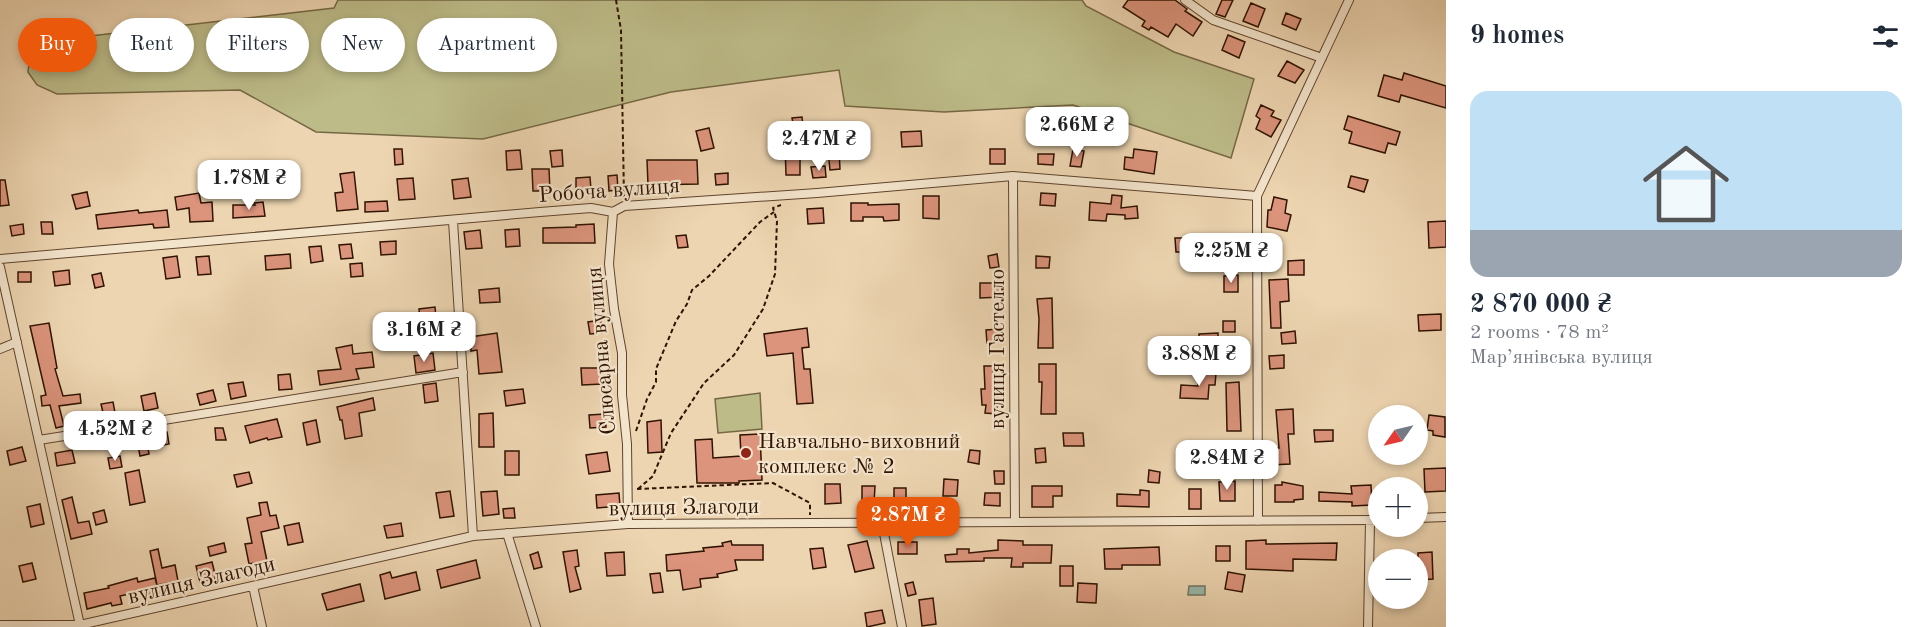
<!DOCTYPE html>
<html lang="en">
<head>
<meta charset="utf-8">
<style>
  :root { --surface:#fff; --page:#f2f2f3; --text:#1f2937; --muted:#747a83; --line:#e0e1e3; --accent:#ea580c }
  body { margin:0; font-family:"Old Standard TT",serif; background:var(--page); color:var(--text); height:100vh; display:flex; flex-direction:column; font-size:22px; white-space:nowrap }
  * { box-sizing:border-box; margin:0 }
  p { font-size:20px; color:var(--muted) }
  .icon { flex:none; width:33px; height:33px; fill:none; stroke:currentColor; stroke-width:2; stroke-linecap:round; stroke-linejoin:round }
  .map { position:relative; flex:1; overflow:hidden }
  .sheet { display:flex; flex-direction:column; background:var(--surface); width:480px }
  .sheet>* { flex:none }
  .top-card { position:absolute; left:18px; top:18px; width:570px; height:54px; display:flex; gap:12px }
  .needle { width:39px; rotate:236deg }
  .controls { position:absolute; left:1368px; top:405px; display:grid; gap:12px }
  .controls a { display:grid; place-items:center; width:60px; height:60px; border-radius:50%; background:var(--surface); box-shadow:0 3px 9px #0003; font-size:30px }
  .price { position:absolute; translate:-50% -51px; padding:0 14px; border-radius:12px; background:#fff; color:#222; font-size:20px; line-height:39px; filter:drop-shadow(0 2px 3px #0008) }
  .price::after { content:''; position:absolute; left:50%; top:36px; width:18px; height:14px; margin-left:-9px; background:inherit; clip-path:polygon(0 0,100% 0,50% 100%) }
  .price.selected { background:var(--accent); color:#fff }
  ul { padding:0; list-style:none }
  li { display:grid; align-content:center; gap:12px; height:318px; padding:0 24px }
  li+li { border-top:2px solid var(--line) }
  li span { display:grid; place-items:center; height:186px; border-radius:18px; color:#555 }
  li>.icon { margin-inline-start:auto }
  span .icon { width:108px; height:108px; fill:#fffc; stroke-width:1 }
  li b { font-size:26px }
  h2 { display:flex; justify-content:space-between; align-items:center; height:72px; padding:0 24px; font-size:26px }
  .pill { padding:0 21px; border-radius:27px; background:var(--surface); box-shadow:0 3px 9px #0003; font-size:21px; line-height:54px }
  .pill.selected { background:var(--accent); color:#fff }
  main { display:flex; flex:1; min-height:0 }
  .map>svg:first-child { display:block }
</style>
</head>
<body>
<main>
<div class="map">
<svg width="1446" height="627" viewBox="0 0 1446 627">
  <rect width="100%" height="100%" fill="#edd5b1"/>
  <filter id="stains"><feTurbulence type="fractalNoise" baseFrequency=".00333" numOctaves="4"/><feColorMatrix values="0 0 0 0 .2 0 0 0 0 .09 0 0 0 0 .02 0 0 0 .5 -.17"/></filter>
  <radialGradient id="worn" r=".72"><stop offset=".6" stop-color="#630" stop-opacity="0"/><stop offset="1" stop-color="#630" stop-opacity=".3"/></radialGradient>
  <path fill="#bdbc89" stroke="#766844" stroke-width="1.5" d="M338,0H1082L1086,6L1174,52L1254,79L1231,158L1073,105L944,112L845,106L839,70L671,92L483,139L316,132L240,90L57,94L37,85L28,72L30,55L38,42L334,8Z
    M760,393L762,429L718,433L715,399Z"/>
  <path fill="#99b9aa" stroke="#6f7766" stroke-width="1.5" d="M1189,586H1205V595H1188Z"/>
  <path fill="#dc947c" stroke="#301300" stroke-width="1.5" d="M1128,0H1175L1187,9L1185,11L1202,22L1193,36L1176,24L1168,37L1151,27L1149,30L1142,26L1145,21L1123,7Z
    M1222,0H1233L1225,17L1216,14Z
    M1251,3L1265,9L1258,27L1243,21Z
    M1286,13L1301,19L1296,30L1282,24Z
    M1228,35L1245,42L1239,58L1222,50Z
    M1287,61L1304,70L1295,83L1278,76Z
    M1404,73L1446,86V108L1401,95L1399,102L1378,96L1384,75L1402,80Z
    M1261,105L1274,111L1271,116L1281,120L1271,137L1256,129L1260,119L1256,116Z
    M1348,116L1400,132L1396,145L1388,143L1385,153L1349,143L1352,132L1344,129Z
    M802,117L803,126L794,128L792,118Z
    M709,128L714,148L701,151L696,131Z
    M921,131L922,146L902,147L901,132Z
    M800,144V175H786L785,145Z
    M394,149H402L403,164L395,165Z
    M990,149H1005V164H990Z
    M1073,149L1084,151L1081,167L1070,166Z
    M1134,149L1157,152L1154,174L1124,169L1125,157L1133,158Z
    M520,150L522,169L507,170L506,151Z
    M562,150L563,166L552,167L550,151Z
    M839,150L840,169L830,170L828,151Z
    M1038,154H1054L1053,165L1038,164Z
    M647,160H697L698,184L648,185Z
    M825,166L826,177L813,178L811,167Z
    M532,169H549L550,191H533Z
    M354,172L358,209L337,211L335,193L343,192L340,174Z
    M728,173V184L716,185L715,174Z
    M617,175L618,190L609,191L608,176Z
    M286,176L288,190L272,192L270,178Z
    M1351,176L1368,180L1364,192L1348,187Z
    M590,177L591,189L576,190V178Z
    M413,178L415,199L399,200L397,179Z
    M468,178L471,197L454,199L452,180Z
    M0,180H5L9,205L0,206Z
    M228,185L229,197H221L220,186Z
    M87,192L90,206L76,209L72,195Z
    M199,193L201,203L212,202L213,221L190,222L189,208L177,210L175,197Z
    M1041,193L1056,194L1055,206L1040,205Z
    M1112,195L1122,196L1121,208L1137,206L1138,218L1125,219V215L1107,214L1106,221L1089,220L1090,202L1111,204Z
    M923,196H939V219L923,218Z
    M1274,197L1287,200L1285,213L1291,215L1287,231L1267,227L1268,210H1271Z
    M387,201L388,211L365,212V202Z
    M263,202L265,216L233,218V205H255L254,203Z
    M851,203H868V205L899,204V220L884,221L883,217H863V221H851Z
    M823,208L824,223L808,224L807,209Z
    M138,210L139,213L167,210L169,227L154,228L153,224L98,229L96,215Z
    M1446,221V247L1429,248L1428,222Z
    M41,222H52L53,234H42Z
    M23,224L24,234L12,236L10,226Z
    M594,224L595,243H543V228L576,227V225Z
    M519,229L520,246L506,247L505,230Z
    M480,230L482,248L466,249L464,232Z
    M686,235L688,247L678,248L676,236Z
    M1175,238H1194L1193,252H1176Z
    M396,241V254L381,255L380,242Z
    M351,244L353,258L341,259L339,245Z
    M321,246L323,261L311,263L309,247Z
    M290,254L291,268L266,270L265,256Z
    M997,254L999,267L990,268L988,256Z
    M177,256L180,277L166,279L163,258Z
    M209,256L211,274L198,275L196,257Z
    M1036,256L1050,257L1049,268H1036Z
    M1207,259L1218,260V268L1206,267Z
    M1304,260V275H1288V261Z
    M362,263L363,276L351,277L350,264Z
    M69,270L70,284L55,286L53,272Z
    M18,272H31V282H18Z
    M101,273L104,286L95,288L92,275Z
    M1238,275V292H1224V276Z
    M1288,279L1289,301L1280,302L1281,328H1271L1269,280Z
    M980,283H1002V297L980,298Z
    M499,288L500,302L480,303L479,290Z
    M1052,298L1053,348H1038L1039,319L1037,299Z
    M435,307L437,329L421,331L419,309Z
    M1441,314V330L1419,331L1418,315Z
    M601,320L602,333L590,334L588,322Z
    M1223,321H1235V332H1223Z
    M49,323L57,368L55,369L63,396L80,394L81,403L59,406L64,426L56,428L50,405L42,406L41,396L46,395L30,326Z
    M807,328L809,347L802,348L804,369H810L813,403L797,404L793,353L767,356L764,334Z
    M999,329V342L987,343L986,330Z
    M1295,331L1296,343L1282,344L1281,333Z
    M497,333L502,372L479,374L477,350L471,351L470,337Z
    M1218,333V346L1199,347V334Z
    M352,345L353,354L372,352L374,367L356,369L359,379L320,385L318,371L341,369L336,348Z
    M433,353L435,370L416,373L414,356Z
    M1284,355V368L1270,369L1269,356Z
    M1039,364H1056V414H1041L1042,382H1039Z
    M984,366H993L994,389H997V414L985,413L986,405H982L981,389H985Z
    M581,368H601L602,384L582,385Z
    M1198,373H1216L1215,385H1209L1208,399L1180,398L1181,385L1198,386Z
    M290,374L292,389L279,390L278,375Z
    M243,382L246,396L231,399L228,384Z
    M1239,382L1241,431H1227L1226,383Z
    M436,383L438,401L425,403L423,385Z
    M523,389L525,403L506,406L504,391Z
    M213,390L216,401L200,405L197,394Z
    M155,393L158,408L144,411L141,396Z
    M373,398L375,410L359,413L362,436L345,439L342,420H340L337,407Z
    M113,402L116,418L105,421L101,404Z
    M1293,409L1294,434H1288L1290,464L1270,465L1269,448H1279L1276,410Z
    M493,413L494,447H479V414Z
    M605,414L606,427L590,428L589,415Z
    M1429,415L1445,417V437L1433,435V431L1427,430Z
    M277,419L282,437L268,440L267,438L250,443L245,426Z
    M316,420L320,442L307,445L303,423Z
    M661,420L662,452L648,453L647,422Z
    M215,428H223L226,440H216Z
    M1314,430H1333V441L1315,442Z
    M167,432L169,444L148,448L149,454L140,456L138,445L127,447L125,439Z
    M1063,433H1083L1084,446H1064Z
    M760,434L762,480L739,481V483H697L695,440L712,439L713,458L741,456L740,435Z
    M22,447L26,461L10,465L7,451Z
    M1045,448L1046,462L1036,463L1035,449Z
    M1198,449H1220V465H1198Z
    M72,450L75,463L57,466L55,453Z
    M970,450L980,451L979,464L968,462Z
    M505,451H519V475H505Z
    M607,452L610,471L589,474L586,455Z
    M120,456L122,467L110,469L108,458Z
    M1446,468V491L1425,492L1424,469Z
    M139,470L145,502L130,505L125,473Z
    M1149,470L1160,472L1159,483L1148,482Z
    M994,471H1004V484H995Z
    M249,472L252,483L237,487L234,475Z
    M944,479L958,480L957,496H943Z
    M1235,481V501H1220L1219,482Z
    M1282,482L1303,486V499L1294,500V502H1275V485H1282Z
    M825,484H840L841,503L825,504Z
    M1371,485L1372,505L1352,506V502L1319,501V492L1352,494L1351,486Z
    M862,486H875L874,503H862Z
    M1032,486H1062V496H1053V507H1032Z
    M894,488H906V506H894Z
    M1189,489H1201V509H1189Z
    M1140,490L1149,491V507L1117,506V494L1140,495Z
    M450,491L454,516L440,518L436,493Z
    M497,491L499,514L483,516L481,492Z
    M619,493L620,506L597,508L596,495Z
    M985,493H1000V506L984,505Z
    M72,497L78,523L89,521L92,534L71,539L62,500Z
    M928,499H943V508L927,507Z
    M267,502L270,516L276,515L279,528L261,532L267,561L249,564L245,544L252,543L247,518L261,515L259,503Z
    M40,504L44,524L31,527L27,507Z
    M514,508L515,518H504L503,509Z
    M104,510L107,522L96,525L93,513Z
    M299,523L303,542L288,545L284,526Z
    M401,523L403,536L387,538L384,526Z
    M998,540L1023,541V545H1052L1051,563H1023V567H1011L1012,558H984V561L946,562L945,555L957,554V549H969V553L998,550Z
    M1266,540V544L1337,543L1336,560L1293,559V571L1246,569V541Z
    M731,541L732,545H763V560H735L737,570L717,574L718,577L700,579L701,587L683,590L680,570L667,571L666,555L704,551L703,548L723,546L722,543Z
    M867,541L874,568L855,572L848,545Z
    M898,542H917V554H898Z
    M224,543L226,552L210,556L208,547Z
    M1216,546H1230V561H1216Z
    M1159,547L1160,565H1122V569H1105L1104,549Z
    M823,548L826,567L813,569L810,549Z
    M158,549L162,568L175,565L178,581L157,585L150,551Z
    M577,550L579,566L575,567L581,589L570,592L563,552Z
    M538,552L542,567L534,569L530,555Z
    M624,552L625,575L607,576L605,553Z
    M1432,552L1433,579L1418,580V553Z
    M476,560L480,578L441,588L437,570Z
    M212,562L216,578L200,582L196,566Z
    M32,563L36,579L23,582L19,566Z
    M1060,566H1073V586H1060Z
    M390,572L392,578L416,572L420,590L385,599L380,575Z
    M1228,572L1245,575L1242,592L1225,589Z
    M660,573L663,592L653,593L650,574Z
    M137,578L138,582L155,578L159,593L149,595L147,590L120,596L122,604L112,606L111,603L87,609L84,593L109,588L108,586Z
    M913,582L916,594L908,596L905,584Z
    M1078,583L1097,584L1096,603L1077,602Z
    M360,584L364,601L327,610L322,594Z
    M933,598L936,624L922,626L919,600Z
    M882,610L885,623L867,627L865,613Z"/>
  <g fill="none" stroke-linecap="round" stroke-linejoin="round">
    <g stroke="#5f442c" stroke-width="10">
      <path id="street" d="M1185,0L1213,20L1322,58
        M1013,176L1015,522
        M613,212L609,264L614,309L622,353V395L627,444L628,524
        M453,221L473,536
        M0,259L540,212L591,208L613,212L624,206L817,193L1013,176L1257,196
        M0,267L80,625
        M0,349L17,342
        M39,440L463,372
        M1418,518L1446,517
        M1258,521L1257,196L1349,0
        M882,523L902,627
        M507,533L536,627
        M253,586L262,627
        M0,625H80L473,536L628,524L1378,520
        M1368,627L1370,521"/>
    </g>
    <path stroke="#301300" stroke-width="2" stroke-dasharray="4.5 3" stroke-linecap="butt" d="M616,0L621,30L624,197
      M636,431L647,399L656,382V369L676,321L687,304L692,290L709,276L760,222L774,212
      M637,489L773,483L810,503V515
      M638,489L653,476L671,433L704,383L734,355L763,309L775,274L777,221L773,208L781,205"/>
    <use href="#street" stroke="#f3e4cc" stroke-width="8"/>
  </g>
  <circle fill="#8f2418" stroke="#f3e4cc" stroke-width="2" cx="746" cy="453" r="6"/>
  <g text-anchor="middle" stroke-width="4.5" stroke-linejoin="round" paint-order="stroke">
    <g font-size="22" fill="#301300" stroke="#f3e4cc">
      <text transform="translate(609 189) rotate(-4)" y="8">Робоча вулиця</text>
      <text transform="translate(996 349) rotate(-90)" y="8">вулиця Гастелло</text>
      <text transform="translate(600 351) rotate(-95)" y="8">Слюсарна вулиця</text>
      <text transform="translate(684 506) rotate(-1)" y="8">вулиця Злагоди</text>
      <text transform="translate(201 579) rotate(-13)" y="8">вулиця Злагоди</text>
    </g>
    <g font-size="22" fill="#301300" stroke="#f3e4cc" text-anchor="start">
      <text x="758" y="448">Навчально-виховний<tspan x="758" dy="25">комплекс № 2</tspan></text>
    </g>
  </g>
  <rect width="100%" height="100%" filter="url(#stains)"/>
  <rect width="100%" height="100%" fill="url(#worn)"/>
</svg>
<div class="controls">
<a><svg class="needle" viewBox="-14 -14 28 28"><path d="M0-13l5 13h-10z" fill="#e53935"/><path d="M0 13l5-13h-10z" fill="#747a83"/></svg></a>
<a>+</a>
<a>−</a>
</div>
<b class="price" style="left:1077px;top:158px">2.66M ₴</b>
<b class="price" style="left:819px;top:172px">2.47M ₴</b>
<b class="price" style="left:249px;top:211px">1.78M ₴</b>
<b class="price" style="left:1231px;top:284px">2.25M ₴</b>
<b class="price" style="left:424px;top:363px">3.16M ₴</b>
<b class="price" style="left:1199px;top:387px">3.88M ₴</b>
<b class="price" style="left:115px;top:462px">4.52M ₴</b>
<b class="price" style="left:1227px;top:491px">2.84M ₴</b>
<b class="price selected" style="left:908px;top:548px">2.87M ₴</b>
<div class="top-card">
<a class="pill selected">Buy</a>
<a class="pill">Rent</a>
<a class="pill">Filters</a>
<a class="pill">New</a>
<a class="pill">Apartment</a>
</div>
</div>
<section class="sheet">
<h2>9 homes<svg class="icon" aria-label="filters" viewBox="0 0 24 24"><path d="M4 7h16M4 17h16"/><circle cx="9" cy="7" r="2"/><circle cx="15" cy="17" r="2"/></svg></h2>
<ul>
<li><span style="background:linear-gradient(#bfe0f5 75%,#9aa5b1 0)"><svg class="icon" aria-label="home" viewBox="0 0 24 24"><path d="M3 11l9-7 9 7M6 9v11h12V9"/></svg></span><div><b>2 870 000 ₴</b><p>2 rooms · 78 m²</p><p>Мар’янівська вулиця</p></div></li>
</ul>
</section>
</main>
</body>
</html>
